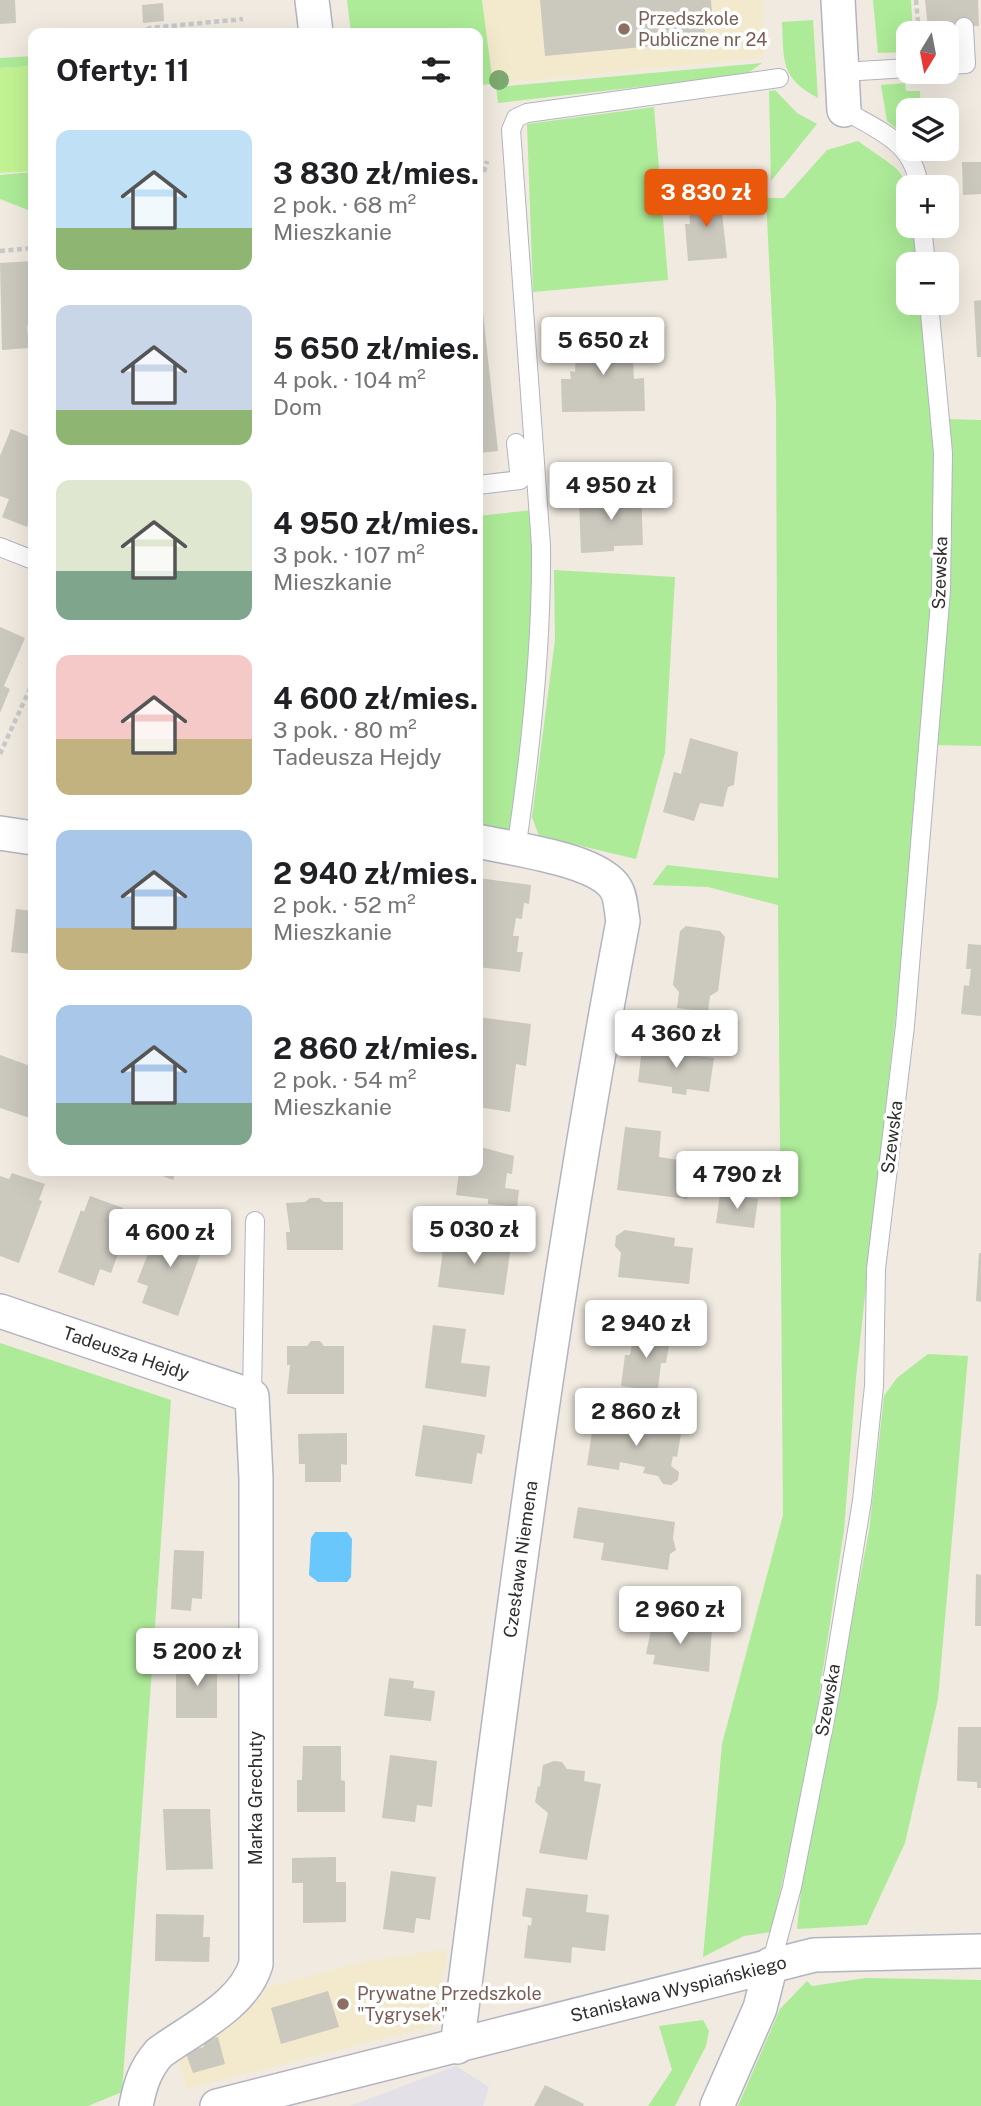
<!DOCTYPE html>
<html lang="pl">
<head>
<meta charset="utf-8">
<style>
  :root { --surface:#fff; --page:#f2f2f2; --text:#202124; --muted:#757577; --accent:#ea580c }
  body { margin:0; font-family:"Public Sans",sans-serif; background:var(--page); color:var(--text); height:100vh; display:flex; flex-direction:column; font-size:26px; white-space:nowrap }
  * { box-sizing:border-box; margin:0 }
  p { font-size:23px; color:var(--muted) }
  .icon { flex:none; width:38px; height:38px; fill:none; stroke:currentColor; stroke-width:2; stroke-linecap:round; stroke-linejoin:round }
  .map { position:relative; flex:1; overflow:hidden }
  .drawer { position:absolute; left:28px; top:28px; width:455px; height:1148px; display:flex; flex-direction:column; background:var(--surface); border-radius:14px; box-shadow:0 7px 28px #0002 }
  .drawer>* { flex:none }
  .needle { width:46px; rotate:190deg }
  .fabs { position:absolute; left:896px; top:21px; display:grid; gap:14px }
  .fabs a { display:grid; place-items:center; width:63px; height:63px; border-radius:14px; background:var(--surface); box-shadow:0 7px 28px #0002; font-size:35px }
  .price { position:absolute; translate:-50% -60px; padding:0 16px; border-radius:7px; background:#fff; color:#222; font-size:23px; line-height:46px; filter:drop-shadow(0 2px 4px #0008) }
  .price::after { content:''; position:absolute; left:50%; top:42px; width:21px; height:16px; margin-left:-10px; background:inherit; clip-path:polygon(0 0,100% 0,50% 100%) }
  .price.selected { background:var(--accent); color:#fff }
  ul { padding:0; list-style:none }
  li { display:flex; align-items:center; gap:21px; height:175px; padding:0 28px }
  li span { display:grid; place-items:center; flex:none; width:196px; height:140px; border-radius:14px; color:#555 }
  li>.icon { margin-inline-start:auto }
  span .icon { width:84px; height:84px; fill:#fffc; stroke-width:1 }
  li b { font-size:30px }
  h2 { display:flex; justify-content:space-between; align-items:center; height:84px; padding:0 28px; font-size:30px }
  .map>svg:first-child { display:block }
</style>
</head>
<body>
<div class="map">
<svg width="981" height="2106" viewBox="0 0 981 2106">
  <rect width="100%" height="100%" fill="#f0eae0"/>
  <path fill="#e3e0e8" d="M456,2066L489,2087L483,2106H350Z"/>
  <path fill="#f3eace" d="M482,0H763L764,58L493,84Z
    M448,1949L436,2025L187,2089L178,2058L180,2053L265,1988L366,1961Z"/>
  <path fill="#adeb98" d="M347,0H482L493,84L478,85V33H351Z
    M873,0H911L913,33H908V52L878,53Z
    M813,20L818,98C780,78 784,61 782,22Z
    M33,56V66L0,68V58Z
    M762,63L745,75L498,103L496,87Z
    M905,83L906,91H920L921,110H908V138L887,121L881,85Z
    M775,90L797,113L817,124L771,181L769,91Z
    M654,107L668,280L533,292L527,124Z
    M858,141C906,176 908,166 908,226H917L920,264H908V303H922L938,511L910,885L856,1378L844,1530L809,1763L771,1932L744,1936L703,1957L722,1744L783,1515L778,905L708,887L652,885L667,865L778,878L776,403L766,198H784L827,150Z
    M33,172V212L0,199V175Z
    M946,419L981,420V746L936,745Z
    M533,510L530,680L512,833L478,825V516Z
    M554,570L675,577L665,753L636,859L539,836L532,817L555,640Z
    M0,1343L171,1400L122,2092L88,2106H0Z
    M928,1354L968,1356L938,1699L905,1843L867,1925L797,1929L802,1880L869,1531L884,1396L897,1378Z
    M866,1978L981,1980V2106H738L780,2009L807,1981L812,1986Z
    M703,2020L709,2031L706,2046L675,2106H648L672,2070L659,2026Z"/>
  <path fill="#c2f393" d="M33,66V171L0,173V68Z"/>
  <path fill="#6ac7fb" d="M315,1532H347L352,1539L351,1577L347,1582H318L309,1575L311,1538Z"/>
  <path fill="#cbc8be" d="M0,0H15L16,23L0,24Z
    M540,0H711L712,14L703,15L706,41L545,56Z
    M925,0H978L979,26L928,28Z
    M163,3L164,21L143,23L142,5Z
    M962,162H981V194L963,195Z
    M720,195L727,258L688,261L685,224H690L688,198Z
    M33,261V326H27L29,348L2,350L0,263Z
    M478,266L498,451L478,453Z
    M981,300V357H977L974,301Z
    M577,334H627L628,360H633L634,379L644,378L645,411L562,412L561,379H571L570,371L575,372Z
    M11,429L33,438V511L27,527L2,517L9,499L0,496V456Z
    M641,491L643,545L614,546V551L581,553L579,499L609,498V492Z
    M0,627L25,638L4,686L10,689L0,713Z
    M690,738L738,752L734,785L728,787L723,807L700,803L694,821L663,812L674,772L681,774Z
    M478,878L531,885L529,904L524,903L522,919L516,918L513,936H519L517,952H523L520,972L478,967Z
    M16,909L33,911V954L11,952Z
    M686,926L720,931L725,937L718,991L710,996L708,1012L677,1008L679,992L673,985L680,931Z
    M968,944L981,945V1016L961,1014L964,985L969,986L971,969H966Z
    M478,1017L531,1024L526,1066L516,1064L510,1112L478,1107Z
    M665,1046L681,1048L680,1054L714,1058L709,1092L687,1089L686,1095L672,1093V1087L638,1082L642,1048L664,1051Z
    M0,1055L33,1067V1110L30,1118L0,1108Z
    M625,1127L661,1131L659,1157L692,1162L687,1199L617,1190Z
    M481,1147L514,1156L512,1174L507,1173L505,1188L519,1190L517,1207L488,1204V1199L456,1195L459,1171H478V1149Z
    M149,1171H176L173,1180Z
    M12,1173L45,1184L39,1200L42,1201L19,1263L0,1256V1176L9,1179Z
    M720,1194L758,1199L754,1228L716,1223Z
    M90,1196L123,1208L120,1215L131,1218L111,1273L100,1269L94,1286L58,1272L81,1210L84,1212Z
    M310,1198H319L324,1202H343V1250H287L286,1232H290L286,1203L305,1202Z
    M171,1225L204,1237L198,1254L200,1255L178,1316L142,1303L148,1286L137,1282L158,1228L168,1232Z
    M625,1230L675,1238L674,1246L693,1248L689,1284L618,1277L621,1253L615,1246L616,1236Z
    M445,1235L511,1246L504,1295L438,1287Z
    M979,1253H981V1302L976,1301Z
    M433,1325L466,1329L461,1363L490,1366L486,1397L425,1388Z
    M635,1328L671,1333L666,1363H661L658,1389L662,1392L621,1386L625,1355H630Z
    M311,1341H320L324,1346H344V1394H287L290,1365H287V1346H307Z
    M594,1419L654,1428L655,1424L682,1428L677,1457L673,1456L671,1466L679,1472L678,1480L671,1485L663,1484L658,1476L643,1473L645,1467L620,1462L619,1470L587,1465Z
    M423,1425L485,1435L482,1454L477,1453L472,1484L415,1476Z
    M347,1433V1465L341,1464V1482H305V1464H299L298,1434Z
    M578,1507L675,1522L673,1538L676,1550L670,1554L668,1570L601,1560L604,1543L573,1538Z
    M174,1550L204,1551L202,1599L192,1598L191,1611L171,1609Z
    M976,1574L981,1575V1626H975Z
    M653,1620L677,1624L688,1622L692,1626L712,1629L709,1672L653,1664L655,1655L646,1654Z
    M193,1656H217V1718H176V1659H193Z
    M389,1678L414,1681L413,1688L435,1691L431,1721L384,1716Z
    M958,1727H981V1788H977V1782L957,1781Z
    M303,1746H341V1780L345,1781V1812H297V1780H302Z
    M390,1755L437,1761L432,1807L417,1805L415,1822L382,1818Z
    M554,1761L562,1762L567,1769L585,1771L584,1781L601,1784L587,1860L539,1853L548,1813L535,1802L538,1786L540,1787L543,1765Z
    M163,1809H210L213,1869L166,1870Z
    M336,1857V1882H346V1922L303,1923V1883H292V1858Z
    M391,1871L436,1877L430,1920L416,1918L414,1933L383,1929Z
    M526,1888L588,1895L586,1912L609,1915L605,1951L572,1947L571,1963L524,1958L528,1925L531,1926L532,1918L522,1916Z
    M156,1914L204,1915L203,1937H210L209,1962L155,1961Z
    M328,1991L339,2027L281,2044L271,2008Z
    M218,2037L225,2064L193,2073L185,2051L204,2047L203,2040Z
    M545,2085L584,2104L583,2106H534Z"/>
  <g fill="none" stroke-linecap="round" stroke-linejoin="round">
    <g stroke="#b3b4c2" stroke-width="20">
      <path id="lane" d="M947,65L966,64L964,27
        M843,72L908,68
        M844,110C879,131 914,142 919,187
        M922,226L926,264
        M478,485L520,480L516,443
        M0,547L33,560
        M516,850C531,749 542,648 541,546L511,130L516,118L527,113L779,78
        M252,1396L255,1221
        M771,1964L792,1887L830,1694L862,1501L874,1386L876,1269L905,1026L941,590L943,453L929,303"/>
    </g>
    <g stroke="#b3b4c2" stroke-width="36">
      <g id="street">
        <path d="M312,0L316,33"/>
        <path d="M838,0L844,110"/>
        <path d="M0,833L33,838"/>
        <path id="s1" d="M0,1311L252,1396L256,1478V1964C244,2005 193,2028 159,2053C145,2069 140,2085 136,2106"/>
        <path id="s2" d="M457,2047C505,1671 552,1294 623,921C621,911 621,897 616,889C599,859 511,849 478,841"/>
        <path id="s3" d="M217,2106L814,1955L981,1951"/>
        <path d="M717,2106L760,2008L771,1964"/>
      </g>
    </g>
    <path stroke="#c9c9c9" stroke-width="4.5" stroke-dasharray="5 3.5" stroke-linecap="butt" d="M916,0L919,33
      M139,33L150,28L243,19
      M484,172L487,161
      M0,251L33,248
      M0,754L33,682"/>
    <use href="#lane" stroke="#fff" stroke-width="18"/>
    <use href="#street" stroke="#fff" stroke-width="33"/>
  </g>
  <circle fill="#7daa70" cx="499" cy="80" r="10"/>
  <g fill="#8d6e63" stroke="#fff" stroke-width="2.5">
    <circle cx="624" cy="29" r="7"/>
    <circle cx="343" cy="2004" r="7"/>
  </g>
  <g text-anchor="middle" stroke-width="7" stroke-linejoin="round" paint-order="stroke">
    <g font-size="18" fill="#785e54" stroke="#fff" text-anchor="start">
      <text x="638" y="25">Przedszkole<tspan x="638" dy="21">Publiczne nr 24</tspan></text>
      <text x="357" y="2000">Prywatne Przedszkole<tspan x="357" dy="21">"Tygrysek"</tspan></text>
    </g>
    <g font-size="18" fill="#2e2e2e" stroke="#fff">
      <text transform="translate(940 573) rotate(-88)" y="6">Szewska</text>
      <text transform="translate(892 1137) rotate(-83)" y="6">Szewska</text>
      <text dy="6" stroke="none"><textPath href="#s1" startOffset="133">Tadeusza Hejdy</textPath></text>
      <text dy="6" stroke="none"><textPath href="#s2" startOffset="492">Czesława Niemena</textPath></text>
      <text transform="translate(828 1700) rotate(-80)" y="6">Szewska</text>
      <text transform="translate(256 1798) rotate(-90)" y="6">Marka Grechuty</text>
      <text dy="6" stroke="none"><textPath href="#s3" startOffset="476">Stanisława Wyspiańskiego</textPath></text>
    </g>
  </g>
</svg>
<div class="fabs">
<a><svg class="needle" viewBox="-14 -14 28 28"><path d="M0-13l5 13h-10z" fill="#e53935"/><path d="M0 13l5-13h-10z" fill="#757577"/></svg></a>
<a><svg class="icon" aria-label="layers" viewBox="0 0 24 24"><path d="M12 4l9 5-9 5-9-5zM3 14l9 5 9-5"/></svg></a>
<a>+</a>
<a>−</a>
</div>
<b class="price selected" style="left:706px;top:229px">3 830 zł</b>
<b class="price" style="left:603px;top:377px">5 650 zł</b>
<b class="price" style="left:611px;top:522px">4 950 zł</b>
<b class="price" style="left:676px;top:1070px">4 360 zł</b>
<b class="price" style="left:737px;top:1211px">4 790 zł</b>
<b class="price" style="left:474px;top:1266px">5 030 zł</b>
<b class="price" style="left:170px;top:1269px">4 600 zł</b>
<b class="price" style="left:646px;top:1360px">2 940 zł</b>
<b class="price" style="left:636px;top:1448px">2 860 zł</b>
<b class="price" style="left:680px;top:1646px">2 960 zł</b>
<b class="price" style="left:197px;top:1688px">5 200 zł</b>
<section class="drawer">
<h2>Oferty: 11<svg class="icon" aria-label="filters" viewBox="0 0 24 24"><path d="M4 7h16M4 17h16"/><circle cx="9" cy="7" r="2"/><circle cx="15" cy="17" r="2"/></svg></h2>
<ul>
<li><span style="background:linear-gradient(#bfe0f5 70%,#8fb573 0)"><svg class="icon" aria-label="home" viewBox="0 0 24 24"><path d="M3 11l9-7 9 7M6 9v11h12V9"/></svg></span><div><b>3 830 zł/mies.</b><p>2 pok. · 68 m²</p><p>Mieszkanie</p></div></li>
<li><span style="background:linear-gradient(#c9d6e8 75%,#8fb573 0)"><svg class="icon" aria-label="home" viewBox="0 0 24 24"><path d="M3 11l9-7 9 7M6 9v11h12V9"/></svg></span><div><b>5 650 zł/mies.</b><p>4 pok. · 104 m²</p><p>Dom</p></div></li>
<li><span style="background:linear-gradient(#dfe7d0 65%,#7fa58c 0)"><svg class="icon" aria-label="home" viewBox="0 0 24 24"><path d="M3 11l9-7 9 7M6 9v11h12V9"/></svg></span><div><b>4 950 zł/mies.</b><p>3 pok. · 107 m²</p><p>Mieszkanie</p></div></li>
<li><span style="background:linear-gradient(#f6c9c9 60%,#c2b280 0)"><svg class="icon" aria-label="home" viewBox="0 0 24 24"><path d="M3 11l9-7 9 7M6 9v11h12V9"/></svg></span><div><b>4 600 zł/mies.</b><p>3 pok. · 80 m²</p><p>Tadeusza Hejdy</p></div></li>
<li><span style="background:linear-gradient(#a9c7e8 70%,#c2b280 0)"><svg class="icon" aria-label="home" viewBox="0 0 24 24"><path d="M3 11l9-7 9 7M6 9v11h12V9"/></svg></span><div><b>2 940 zł/mies.</b><p>2 pok. · 52 m²</p><p>Mieszkanie</p></div></li>
<li><span style="background:linear-gradient(#a9c7e8 70%,#7fa58c 0)"><svg class="icon" aria-label="home" viewBox="0 0 24 24"><path d="M3 11l9-7 9 7M6 9v11h12V9"/></svg></span><div><b>2 860 zł/mies.</b><p>2 pok. · 54 m²</p><p>Mieszkanie</p></div></li>
</ul>
</section>
</div>
</body>
</html>
